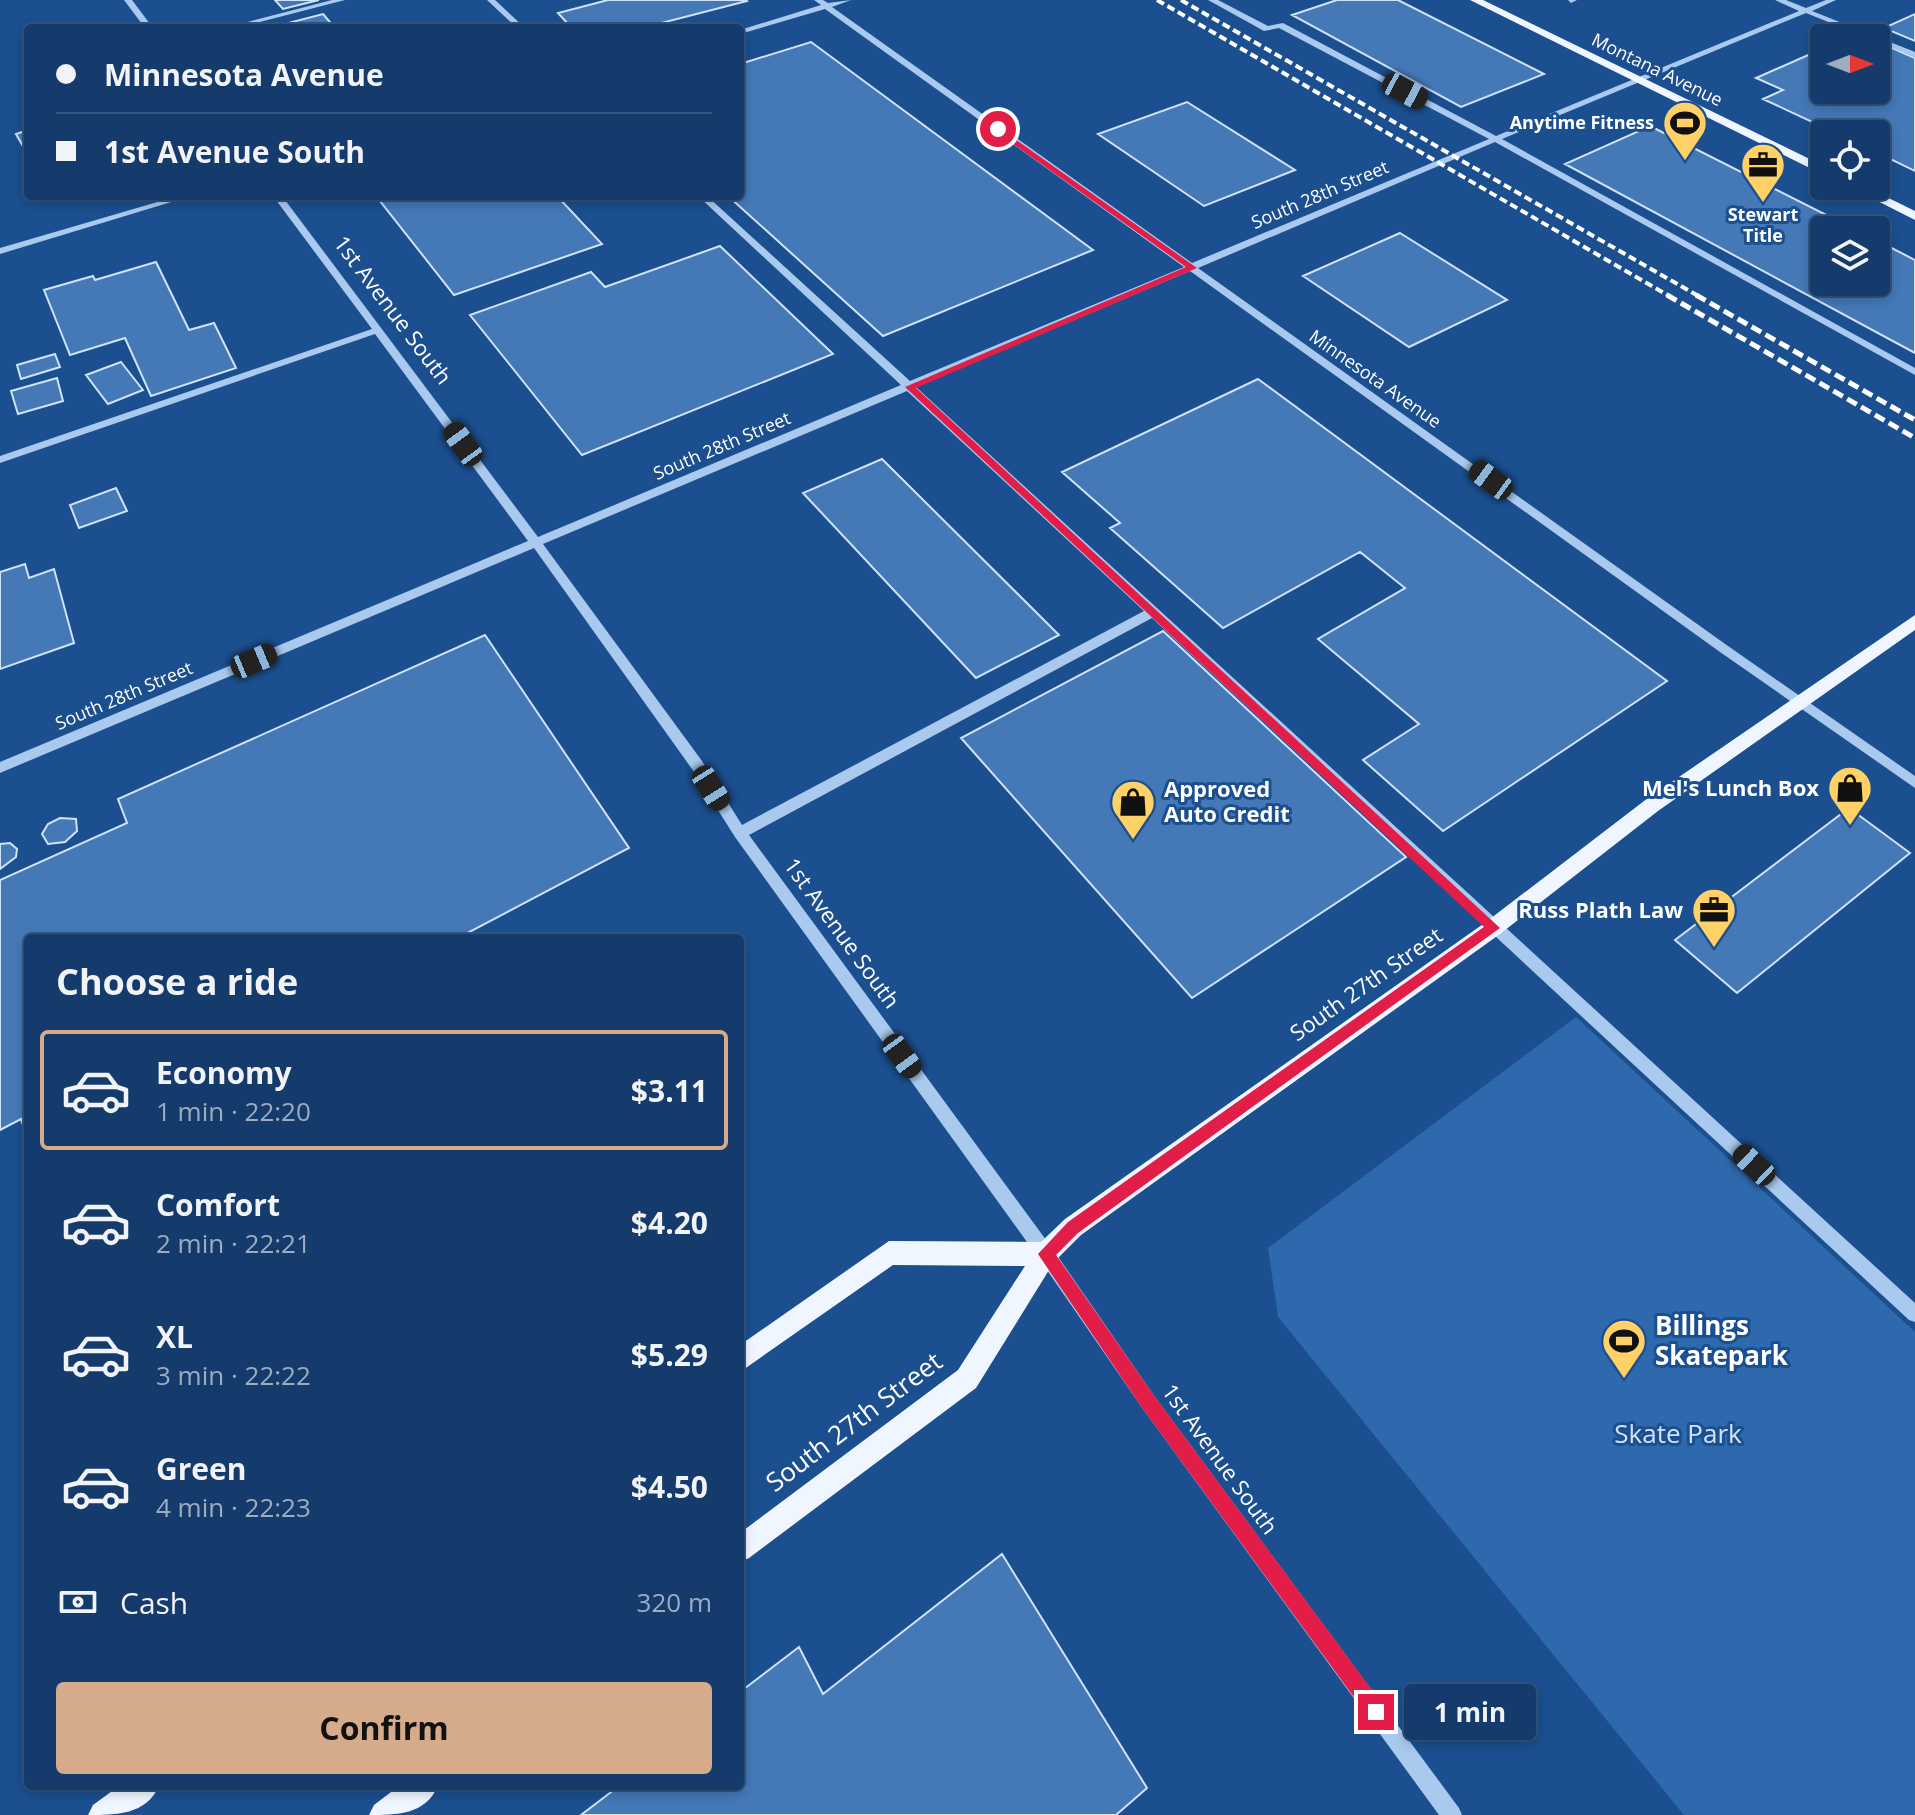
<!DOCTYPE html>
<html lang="en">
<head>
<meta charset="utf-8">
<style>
	:root { --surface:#143b6b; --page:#1d4271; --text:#f1f3f6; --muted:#9dadc1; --line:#33557e; --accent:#d6ab8b }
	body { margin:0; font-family:"Open Sans",sans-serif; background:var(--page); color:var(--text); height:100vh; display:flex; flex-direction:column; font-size:30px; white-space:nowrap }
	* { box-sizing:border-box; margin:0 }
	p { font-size:26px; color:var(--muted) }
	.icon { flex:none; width:44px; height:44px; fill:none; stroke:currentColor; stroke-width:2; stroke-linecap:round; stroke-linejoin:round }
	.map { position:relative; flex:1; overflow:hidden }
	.drawer { position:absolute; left:24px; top:934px; width:720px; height:856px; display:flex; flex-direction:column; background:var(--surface); border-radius:8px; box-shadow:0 4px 12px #0003,0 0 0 2px var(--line) }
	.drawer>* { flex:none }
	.hud { position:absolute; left:24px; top:24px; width:720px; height:176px; border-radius:8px; box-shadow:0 4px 12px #0003,0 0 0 2px var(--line); display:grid; align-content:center; height:176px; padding:0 32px; background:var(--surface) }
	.needle { width:52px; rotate:90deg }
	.tools { position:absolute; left:1810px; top:24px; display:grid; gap:16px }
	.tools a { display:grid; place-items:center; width:80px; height:80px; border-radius:8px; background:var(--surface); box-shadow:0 4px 12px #0003,0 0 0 2px var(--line); font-size:40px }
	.end { position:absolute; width:36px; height:36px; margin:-18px; border:10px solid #e11d48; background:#fff; box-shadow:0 0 0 4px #fff }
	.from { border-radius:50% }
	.bubble { position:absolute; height:56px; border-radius:8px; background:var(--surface); box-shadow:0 4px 12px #0003,0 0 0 2px var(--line); font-size:26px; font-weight:700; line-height:56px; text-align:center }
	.car { position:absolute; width:24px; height:48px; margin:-24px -12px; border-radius:10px; box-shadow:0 0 6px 2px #0007; background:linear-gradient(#222 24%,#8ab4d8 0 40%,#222 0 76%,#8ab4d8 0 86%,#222 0) }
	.hud b { display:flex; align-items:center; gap:28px; height:76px; font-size:30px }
	.hud b+b { border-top:2px solid var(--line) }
	.hud i { width:20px; height:20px; background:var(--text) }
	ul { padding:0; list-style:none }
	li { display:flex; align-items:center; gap:24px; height:120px; margin:0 16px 12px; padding:0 16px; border:4px solid transparent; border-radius:8px }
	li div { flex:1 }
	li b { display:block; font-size:30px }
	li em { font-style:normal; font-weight:700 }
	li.selected { border-color:var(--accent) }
	li>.icon { width:72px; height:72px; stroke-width:1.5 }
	h2 { padding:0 32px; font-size:36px; line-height:96px }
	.pay { display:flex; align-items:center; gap:20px; height:88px; padding:0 32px; font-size:30px }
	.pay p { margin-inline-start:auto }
	.cta { display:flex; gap:16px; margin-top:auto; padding:16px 32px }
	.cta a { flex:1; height:92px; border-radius:8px; background:var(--accent); color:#111; font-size:32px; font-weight:700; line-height:92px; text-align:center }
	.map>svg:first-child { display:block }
	.green { fill:#2e69ad }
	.building { fill:#4478b7; stroke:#cfe3fa; stroke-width:2 }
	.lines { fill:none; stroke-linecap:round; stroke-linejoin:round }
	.minor { fill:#a9c9ee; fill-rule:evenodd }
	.major { fill:#f0f6ff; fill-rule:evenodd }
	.rail-far1 { stroke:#fff; stroke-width:4; stroke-dasharray:8 4; stroke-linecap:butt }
	.rail { stroke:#fff; stroke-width:5; stroke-dasharray:11 5; stroke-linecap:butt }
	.route { fill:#e11d48 }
	.labels { text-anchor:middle; stroke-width:6; stroke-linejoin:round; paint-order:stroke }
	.far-street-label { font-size:18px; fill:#fff; stroke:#1b4f8f }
	.far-poi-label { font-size:18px; font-weight:bold; fill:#fff; stroke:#1b4f8f; text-anchor:end }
	.street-label { font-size:22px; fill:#fff; stroke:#1b4f8f }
	.poi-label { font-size:22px; font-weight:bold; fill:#fff; stroke:#1b4f8f; text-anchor:end }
	.near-poi-label { font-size:26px; font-weight:bold; fill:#fff; stroke:#1b4f8f; text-anchor:start }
	.near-street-label { font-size:26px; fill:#fff; stroke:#1b4f8f }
	.near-park-label { font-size:26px; fill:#cfe3fa; stroke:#1b4f8f }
</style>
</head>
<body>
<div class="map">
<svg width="1915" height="1815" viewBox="0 0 1915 1815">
	<rect width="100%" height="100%" fill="#1b4f8f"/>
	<path class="green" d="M1576,1017L1915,1332V1815H1684L1278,1317L1268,1248Z"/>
	<path class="building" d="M275,0H319L283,9Z
		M608,0H746L747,1L642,28H558L569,25L558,13Z
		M1337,0H1398L1544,74L1461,107L1292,15Z
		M323,14L335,28H269Z
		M1915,14V41L1884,28Z
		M1876,41L1915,58V171L1876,152V134H1838L1763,99L1783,90L1756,78L1824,48V90H1876Z
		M811,42L1093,250L883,336L728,196H740V64Z
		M1187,102L1295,170L1204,206L1098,134Z
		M1650,126L1856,230H1824V282H1876V240L1915,260V353L1565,164Z
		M28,130V155L16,134Z
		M376,196H557L602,244L454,295Z
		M1400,233L1507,300L1409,347L1303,276Z
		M720,246L833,354L582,455L470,315L591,272L605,287Z
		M156,262L189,330L214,323L236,368L151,396L125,338L70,355L44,290L93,276L95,280Z
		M55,354L60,367L21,379L17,365Z
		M121,362L143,390L108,404L86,375Z
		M57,378L63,401L18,414L11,391Z
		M1258,379L1667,681L1443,831L1363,760L1419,724L1318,639L1405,588L1360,552L1223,628L1110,528L1120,523L1062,472Z
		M882,459L1059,635L976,678L803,493Z
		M116,488L127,511L79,528L70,505Z
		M25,564L29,578L54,569L74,643L0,669V572Z
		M1163,631L1406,857L1192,998L961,738Z
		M485,635L629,848L458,938H28V1141L21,1119L0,1130V880L127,823L118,799Z
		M1849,808L1910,853L1737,993L1675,940Z
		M60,818L76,819L77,831L65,842L48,844L42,834L48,824Z
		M10,843L17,849L16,857L0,869V844Z
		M1002,1554L1147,1788L1116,1815H581L619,1786H740V1692L799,1647L823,1694Z"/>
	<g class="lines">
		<path class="minor" d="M124,0H132L153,28H145Z
			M332,0H345L237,28H224Z
			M487,0H495L525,28H517Z
			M814,0H823L828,3L851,0L832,7L1192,263L1489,139L1279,28L1264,31L1208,0H1218L1268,26L1283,23L1496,136L1799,11L1775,0H1786L1806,8L1826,0H1836L1812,11L1915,52V57L1876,41V38H1868L1806,13L1502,139L1915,368V375L1495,142L1198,268L1728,646L1915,776V788L1720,652L1190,271L916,387L1915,1303V1322L1909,1320L1152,618L749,835L1052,1248L1155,1397L1459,1808L1462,1815H1439L1143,1409L1040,1260L735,837L692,769L534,548L0,773V762L528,541L375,334L0,463V456L372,329L273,196H282L538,537L901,385L698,196H707L910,381L1184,267L825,9L740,34V30L821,5ZM907,391L1144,611L742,825L702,761L543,544Z
			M1568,0H1577L1571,3Z
			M178,196H191L0,254V248Z"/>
		<path class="major" d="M1470,0H1483L1824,166V175Z
			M1848,186H1864L1915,211V220Z
			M1915,615V630L1658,811L1500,934L1081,1235L1054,1262L976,1388L749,1558L740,1562V1533L958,1370L1025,1266L893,1265L740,1372V1345L889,1241L1041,1242L1065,1219L1486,922L1644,801Z
			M119,1786H159C146,1815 116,1815 88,1815L93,1805Z
			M399,1786H438C425,1815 397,1815 369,1815L374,1805Z"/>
		<path class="rail-far1" d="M1157,0L1671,297
			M1181,0L1700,297"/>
		<path class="rail" d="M1667,295L1915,438
			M1696,295L1915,420"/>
	</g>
	<path class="route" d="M998,127L1197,268L916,388L1500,928L1078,1233L1056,1255L1155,1397L1383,1705L1386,1712L1383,1719L1376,1721L1370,1719L1143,1409L1038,1254L1068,1222L1484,927L905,387L1186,267L995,131Z"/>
	<defs>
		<g id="stadium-pin" transform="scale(2.3)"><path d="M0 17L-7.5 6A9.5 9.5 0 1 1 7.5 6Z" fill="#ffd166" stroke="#1b4f8f"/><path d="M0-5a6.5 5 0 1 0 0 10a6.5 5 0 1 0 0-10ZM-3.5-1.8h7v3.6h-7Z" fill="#111"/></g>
		<g id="office-pin" transform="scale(2.3)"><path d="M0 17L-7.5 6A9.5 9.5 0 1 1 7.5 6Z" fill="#ffd166" stroke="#1b4f8f"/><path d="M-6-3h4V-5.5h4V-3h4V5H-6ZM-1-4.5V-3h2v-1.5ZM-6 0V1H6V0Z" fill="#111"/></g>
		<g id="shop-pin" transform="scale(2.3)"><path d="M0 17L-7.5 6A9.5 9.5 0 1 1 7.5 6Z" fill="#ffd166" stroke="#1b4f8f"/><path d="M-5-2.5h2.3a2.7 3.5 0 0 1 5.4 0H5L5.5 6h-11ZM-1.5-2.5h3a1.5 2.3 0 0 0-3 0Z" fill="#111"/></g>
	</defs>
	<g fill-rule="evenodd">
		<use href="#stadium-pin" x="1685" y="123"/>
		<use href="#office-pin" x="1763" y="165"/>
		<use href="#shop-pin" x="1850" y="788"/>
		<use href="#shop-pin" x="1133" y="802"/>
		<use href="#office-pin" x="1714" y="910"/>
		<use href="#stadium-pin" x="1624" y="1341"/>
	</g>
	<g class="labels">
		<g class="far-street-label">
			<text transform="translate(1657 70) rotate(26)" y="6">Montana Avenue</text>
			<text transform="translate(1320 195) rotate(-23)" y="6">South 28th Street</text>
			<text transform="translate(1375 379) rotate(35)" y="6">Minnesota Avenue</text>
			<text transform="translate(722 446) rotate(-23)" y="6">South 28th Street</text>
			<text transform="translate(124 696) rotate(-23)" y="6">South 28th Street</text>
		</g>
		<g class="far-poi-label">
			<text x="1654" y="129">Anytime Fitness</text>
			<text x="1763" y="221" text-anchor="middle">Stewart<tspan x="1763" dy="21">Title</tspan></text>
		</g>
		<g class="street-label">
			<text transform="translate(393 310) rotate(53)" y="8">1st Avenue South</text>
			<text transform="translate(842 933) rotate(54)" y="8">1st Avenue South</text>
			<text transform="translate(1366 984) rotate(-35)" y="8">South 27th Street</text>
			<text transform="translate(1220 1459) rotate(54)" y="8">1st Avenue South</text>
		</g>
		<g class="poi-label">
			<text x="1819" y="796">Mel's Lunch Box</text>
			<text x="1164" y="797" text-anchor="start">Approved<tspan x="1164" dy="25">Auto Credit</tspan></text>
			<text x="1683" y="918">Russ Plath Law</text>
		</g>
		<g class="near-poi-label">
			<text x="1655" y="1335">Billings<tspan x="1655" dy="30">Skatepark</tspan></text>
		</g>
		<g class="near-street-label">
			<text transform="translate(854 1422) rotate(-37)" y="9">South 27th Street</text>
		</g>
		<g class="near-park-label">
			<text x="1678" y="1443">Skate Park</text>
		</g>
	</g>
</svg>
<div class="tools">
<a><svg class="needle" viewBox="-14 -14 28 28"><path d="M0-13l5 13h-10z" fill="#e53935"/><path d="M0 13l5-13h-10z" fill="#9dadc1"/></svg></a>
<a><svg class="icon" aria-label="locate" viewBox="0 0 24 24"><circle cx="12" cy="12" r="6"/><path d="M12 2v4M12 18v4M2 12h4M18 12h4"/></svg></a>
<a><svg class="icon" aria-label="layers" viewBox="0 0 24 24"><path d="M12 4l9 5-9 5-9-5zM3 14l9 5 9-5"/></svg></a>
</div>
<i class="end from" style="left:998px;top:129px"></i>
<i class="end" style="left:1376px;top:1712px"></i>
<div class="bubble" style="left:1404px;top:1684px;width:132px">1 min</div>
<i class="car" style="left:1405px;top:91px;rotate:118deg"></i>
<i class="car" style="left:463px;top:444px;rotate:324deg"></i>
<i class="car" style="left:1491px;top:480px;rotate:306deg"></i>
<i class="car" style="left:254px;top:661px;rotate:67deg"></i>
<i class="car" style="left:711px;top:788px;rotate:148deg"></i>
<i class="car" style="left:902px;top:1056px;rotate:144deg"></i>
<i class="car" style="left:1754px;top:1165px;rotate:313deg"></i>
<div class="hud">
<b><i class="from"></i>Minnesota Avenue</b>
<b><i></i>1st Avenue South</b>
</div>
<section class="drawer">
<h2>Choose a ride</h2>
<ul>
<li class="selected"><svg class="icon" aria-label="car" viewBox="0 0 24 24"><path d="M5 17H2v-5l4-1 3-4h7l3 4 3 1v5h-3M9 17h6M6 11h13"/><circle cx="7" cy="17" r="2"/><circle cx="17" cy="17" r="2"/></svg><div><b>Economy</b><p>1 min · 22:20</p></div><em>$3.11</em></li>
<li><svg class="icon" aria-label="car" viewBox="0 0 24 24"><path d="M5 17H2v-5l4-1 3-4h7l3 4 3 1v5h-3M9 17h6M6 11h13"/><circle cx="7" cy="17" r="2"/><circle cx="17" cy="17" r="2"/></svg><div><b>Comfort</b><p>2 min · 22:21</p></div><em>$4.20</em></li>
<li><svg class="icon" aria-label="car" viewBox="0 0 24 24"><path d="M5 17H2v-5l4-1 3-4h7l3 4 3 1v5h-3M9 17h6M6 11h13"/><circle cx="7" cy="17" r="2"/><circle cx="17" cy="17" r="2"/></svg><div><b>XL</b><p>3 min · 22:22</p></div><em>$5.29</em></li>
<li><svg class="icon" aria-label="car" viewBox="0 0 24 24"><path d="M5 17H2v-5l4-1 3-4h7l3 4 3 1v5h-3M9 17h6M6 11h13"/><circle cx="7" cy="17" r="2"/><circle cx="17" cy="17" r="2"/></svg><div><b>Green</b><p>4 min · 22:23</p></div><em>$4.50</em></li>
</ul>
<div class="pay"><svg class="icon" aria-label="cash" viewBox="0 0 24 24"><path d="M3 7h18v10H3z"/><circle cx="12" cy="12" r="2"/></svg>Cash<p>320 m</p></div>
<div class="cta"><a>Confirm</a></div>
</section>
</div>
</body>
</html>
